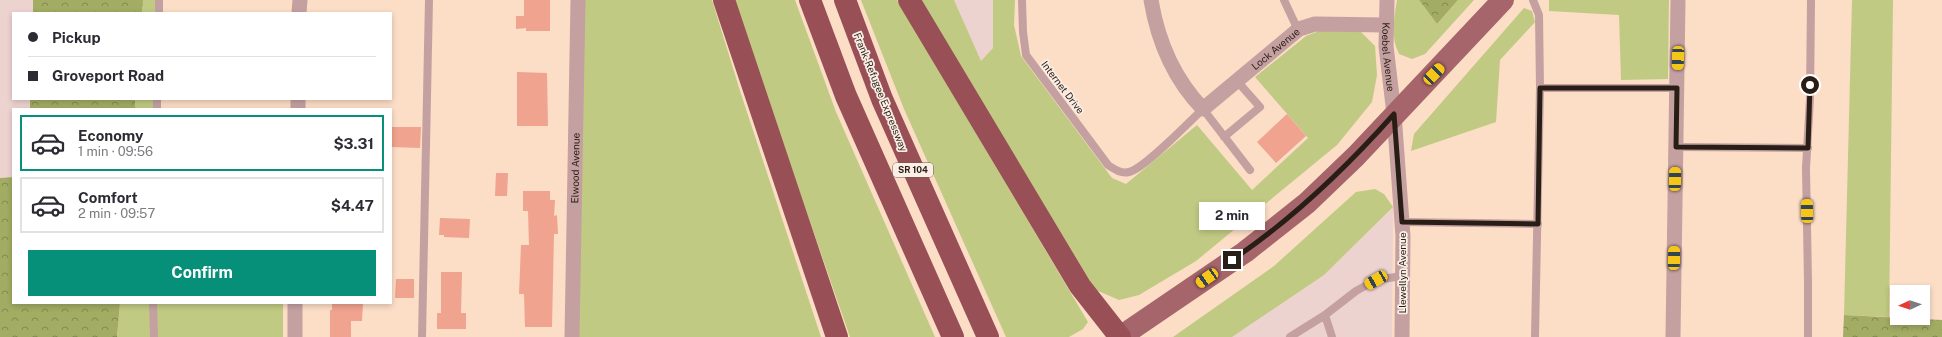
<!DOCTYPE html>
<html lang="en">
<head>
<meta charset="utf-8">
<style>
	:root { --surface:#fff; --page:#f2f2f3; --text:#2b2b33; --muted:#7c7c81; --line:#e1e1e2; --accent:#079079 }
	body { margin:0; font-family:"Public Sans",sans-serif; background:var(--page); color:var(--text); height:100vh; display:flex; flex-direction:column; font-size:15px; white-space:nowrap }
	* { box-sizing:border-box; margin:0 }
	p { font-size:13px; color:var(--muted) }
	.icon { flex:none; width:22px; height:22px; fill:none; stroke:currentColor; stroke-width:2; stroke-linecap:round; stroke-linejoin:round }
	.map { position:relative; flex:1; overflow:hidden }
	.side { position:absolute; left:12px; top:108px; width:380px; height:196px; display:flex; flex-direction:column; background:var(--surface); border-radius:0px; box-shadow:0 2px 6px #0003 }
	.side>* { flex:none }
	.banner { position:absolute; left:12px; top:12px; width:380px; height:88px; border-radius:0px; box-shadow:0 2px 6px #0003; display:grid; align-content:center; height:88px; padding:0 16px; background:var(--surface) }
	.needle { width:26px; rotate:267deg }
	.fabs { position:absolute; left:1890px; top:285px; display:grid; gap:8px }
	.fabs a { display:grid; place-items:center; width:40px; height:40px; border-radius:0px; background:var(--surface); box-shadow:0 2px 6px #0003; font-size:20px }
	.end { position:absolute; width:18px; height:18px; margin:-9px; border:5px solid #291e16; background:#fff; box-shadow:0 0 0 2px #fff }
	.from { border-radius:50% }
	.bubble { position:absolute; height:28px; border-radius:0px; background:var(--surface); box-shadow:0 2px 6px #0003; font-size:13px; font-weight:700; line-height:28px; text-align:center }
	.car { position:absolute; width:12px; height:24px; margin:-12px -6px; border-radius:5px; box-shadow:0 0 3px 1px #0007; background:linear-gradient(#f5c518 24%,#345 0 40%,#f5c518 0 76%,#345 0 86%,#f5c518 0) }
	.banner b { display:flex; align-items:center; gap:14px; height:38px; font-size:15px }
	.banner b+b { border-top:1px solid var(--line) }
	.banner i { width:10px; height:10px; background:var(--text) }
	ul { padding:7px 0 0; list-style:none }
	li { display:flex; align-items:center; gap:12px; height:56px; margin:0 8px 6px; padding:0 8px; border:2px solid var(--line); border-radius:0px }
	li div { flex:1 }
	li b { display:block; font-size:15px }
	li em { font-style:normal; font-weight:700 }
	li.on { border-color:var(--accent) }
	li>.icon { width:36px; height:36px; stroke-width:1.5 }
	.primary-button { display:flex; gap:8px; margin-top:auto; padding:8px 16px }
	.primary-button a { flex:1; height:46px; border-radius:0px; background:var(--accent); color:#fff; font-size:16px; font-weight:700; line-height:46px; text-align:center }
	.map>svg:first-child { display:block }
	.industrial { fill:#edd3cf }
	.green { fill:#c0ca83 }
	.forest { fill:url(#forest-crowns) }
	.building { fill:#f0a38e }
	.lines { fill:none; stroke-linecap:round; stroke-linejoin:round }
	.lane { stroke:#c4a0a1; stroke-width:8 }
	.street { stroke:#c4a0a1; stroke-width:15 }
	.primary { stroke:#a5656a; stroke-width:22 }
	.highway { stroke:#984f56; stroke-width:22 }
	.route { stroke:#291e16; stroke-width:5 }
	.labels { text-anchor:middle; stroke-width:3.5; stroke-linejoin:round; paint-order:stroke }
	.shield { fill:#fbefe5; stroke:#685d54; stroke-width:1 }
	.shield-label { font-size:9px; font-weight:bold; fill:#291e16 }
	.street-label { font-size:10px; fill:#291e16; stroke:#fbefe5 }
</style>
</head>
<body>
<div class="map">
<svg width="1942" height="337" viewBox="0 0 1942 337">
	<defs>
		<pattern id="forest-crowns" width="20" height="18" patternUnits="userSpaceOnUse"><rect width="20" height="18" fill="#a2ac63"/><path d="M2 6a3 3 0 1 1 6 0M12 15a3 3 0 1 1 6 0" fill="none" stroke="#848b51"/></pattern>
	</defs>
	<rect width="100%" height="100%" fill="#fcddc6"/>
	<path class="industrial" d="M0,0H33V13H13V99H30V109H13V177L0,178Z
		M954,0H993V48L981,62Z
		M1393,207L1392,337H1232L1324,275Z"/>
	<path class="green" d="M143,0H156V13H142Z
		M583,0H712L741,94L821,337H578Z
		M733,0H795L836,112L935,337H850Z
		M861,0H897L1088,322L1083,329L1069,337H1006L904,109Z
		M918,0H954L981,61L993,48V0H1015L1014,25L1021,56L1112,178L1126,184L1197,125L1252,190L1308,138L1255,77L1306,36L1322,30L1360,31L1375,46L1377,75L1372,102L1337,145L1196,261L1139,295L1119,300L1089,287Z
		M1397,0H1419L1437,24L1458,0H1474L1425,54L1412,59L1399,54C1390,36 1394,19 1397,0Z
		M1549,0H1669L1668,79L1621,80L1619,15L1549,11Z
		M1852,0H1893L1889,317L1844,315Z
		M1524,8L1532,11L1535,22L1500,60L1496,122L1411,151L1414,134Z
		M135,99H157V109H135Z
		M1375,189L1384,194L1393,207L1324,275L1232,337H1173L1274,266L1356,192Z
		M120,303H283V337H117Z"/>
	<path class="forest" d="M33,0H143L142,13H33Z
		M1419,0H1458L1437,24Z
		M30,99H135V109H30Z
		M13,177V303H120L117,337H0V178Z
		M1844,315L1942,320V337H1843Z"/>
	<path class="building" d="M524,0H550V31H526V28L516,29V16H524Z
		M517,72L547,73L548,126H517Z
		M1287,114L1306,136L1276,163L1257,142Z
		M391,127H421L420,148L391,147Z
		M496,173H508L507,196H495Z
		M523,191H550V200H555L554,216L557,215L558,234H554L552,327H525L524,294H519L521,245H529L528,211H523Z
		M440,218L470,219L469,238L444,237V235H439Z
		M441,272H462L461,313H466V329H437V313H441Z
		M396,279H414V298H395Z
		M332,303H363L362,321H351V337H330V310H332Z"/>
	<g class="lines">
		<path class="lane" d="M1022,0L1023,32L1026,55L1108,165C1114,169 1121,174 1129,172C1144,169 1189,122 1203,109L1250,170
			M1284,0L1298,30
			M1533,0L1539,15L1540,88L1535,337
			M159,13V0
			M1540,88H1677
			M157,109V99
			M1224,137L1260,107L1237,81
			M1676,147L1808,148
			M1402,222L1538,224
			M153,303L154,337
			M1325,315L1332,337
			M422,337L429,0
			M1290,337L1325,315L1356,291L1376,280L1402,276
			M1808,337V282L1806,168L1810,99L1811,0"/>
		<g class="street">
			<path id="s1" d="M1151,0C1158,42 1173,78 1203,109L1299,29L1315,24L1386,25"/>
			<path id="s2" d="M1387,0L1386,46L1394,114L1403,236L1402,337"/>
			<path d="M299,13L300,0"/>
			<path d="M298,109V99"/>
			<path d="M295,337V303"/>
			<path id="s3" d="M572,337L578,0"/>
			<path d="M1673,337L1678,0"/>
		</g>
		<path class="primary" d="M1120,337L1245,252L1307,203L1356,156L1503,0"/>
		<path class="highway" d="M724,0L837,337
			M810,0L846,96L953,337
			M845,0L882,99L988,337
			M909,0L1080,286L1120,337"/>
	</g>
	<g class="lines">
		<path class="route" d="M1232,260C1293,219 1345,169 1394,114L1402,222L1538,224L1540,88H1677L1676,147L1808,148L1810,85"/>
	</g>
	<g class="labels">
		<rect class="shield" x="893" y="163" width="40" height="14" rx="3"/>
		<g class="shield-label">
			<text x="913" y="173">SR 104</text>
		</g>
		<g class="street-label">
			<text dy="4" stroke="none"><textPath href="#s1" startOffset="217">Lock Avenue</textPath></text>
			<text dy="4" stroke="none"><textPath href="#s2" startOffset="57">Koebel Avenue</textPath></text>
			<text transform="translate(1063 87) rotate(53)" y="4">Internet Drive</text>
			<text transform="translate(881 92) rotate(68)" y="4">Frank-Refugee Expressway</text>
			<text dy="4" stroke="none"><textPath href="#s3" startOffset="169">Elwood Avenue</textPath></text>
			<text transform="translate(1402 273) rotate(-90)" y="4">Llewellyn Avenue</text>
		</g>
	</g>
</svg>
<div class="fabs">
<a><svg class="needle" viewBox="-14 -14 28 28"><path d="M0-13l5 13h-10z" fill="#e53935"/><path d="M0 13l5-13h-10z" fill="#7c7c81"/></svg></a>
</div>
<i class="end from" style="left:1810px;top:85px"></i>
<i class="end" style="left:1232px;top:260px"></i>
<div class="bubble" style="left:1199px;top:202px;width:66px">2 min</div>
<i class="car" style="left:1678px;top:58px;rotate:182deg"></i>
<i class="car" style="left:1434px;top:74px;rotate:44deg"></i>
<i class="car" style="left:1675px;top:179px;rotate:1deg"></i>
<i class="car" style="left:1807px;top:211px;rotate:359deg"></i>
<i class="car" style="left:1674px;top:258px;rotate:1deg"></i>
<i class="car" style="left:1207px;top:278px;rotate:236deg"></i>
<i class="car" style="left:1376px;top:280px;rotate:240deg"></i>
<div class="banner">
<b><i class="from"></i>Pickup</b>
<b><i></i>Groveport Road</b>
</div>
<section class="side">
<ul>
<li class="on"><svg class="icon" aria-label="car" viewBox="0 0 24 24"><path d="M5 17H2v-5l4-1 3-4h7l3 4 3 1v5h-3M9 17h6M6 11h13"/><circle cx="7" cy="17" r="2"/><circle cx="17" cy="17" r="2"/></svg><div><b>Economy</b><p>1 min · 09:56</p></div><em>$3.31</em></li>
<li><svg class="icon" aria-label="car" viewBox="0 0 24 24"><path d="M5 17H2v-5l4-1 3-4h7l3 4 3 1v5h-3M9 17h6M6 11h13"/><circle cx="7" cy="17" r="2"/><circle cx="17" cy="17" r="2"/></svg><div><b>Comfort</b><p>2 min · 09:57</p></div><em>$4.47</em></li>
</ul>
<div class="primary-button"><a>Confirm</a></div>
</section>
</div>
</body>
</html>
